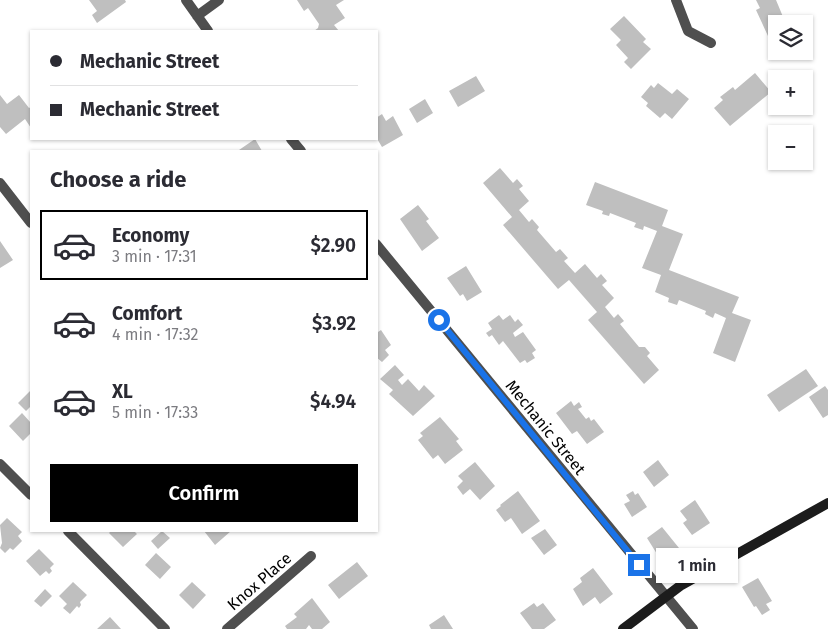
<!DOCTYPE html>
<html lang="en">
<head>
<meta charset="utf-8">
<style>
	:root { --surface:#fff; --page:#f2f2f3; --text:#2b2b33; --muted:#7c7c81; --line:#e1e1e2; --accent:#000 }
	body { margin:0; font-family:"Fira Sans",sans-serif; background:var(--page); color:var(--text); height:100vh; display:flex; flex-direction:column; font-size:19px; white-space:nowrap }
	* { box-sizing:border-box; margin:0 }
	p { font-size:16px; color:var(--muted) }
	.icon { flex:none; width:28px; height:28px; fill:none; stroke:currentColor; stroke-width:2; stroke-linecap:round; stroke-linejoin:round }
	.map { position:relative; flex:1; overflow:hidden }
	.sheet { position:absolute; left:30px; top:150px; width:348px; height:382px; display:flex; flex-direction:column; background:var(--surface); border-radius:0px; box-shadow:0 1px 4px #0004 }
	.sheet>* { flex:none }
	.guide { position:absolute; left:30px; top:30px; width:348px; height:110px; border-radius:0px; box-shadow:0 1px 4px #0004; display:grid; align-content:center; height:110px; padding:0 20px; background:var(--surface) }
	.tools { position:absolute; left:768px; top:15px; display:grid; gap:10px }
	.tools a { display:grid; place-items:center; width:45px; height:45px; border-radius:0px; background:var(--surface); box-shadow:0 1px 4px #0004; font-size:25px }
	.end { position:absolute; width:22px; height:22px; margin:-11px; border:6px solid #1a73e8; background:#fff; box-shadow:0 0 0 2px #fff }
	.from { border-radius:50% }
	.bubble { position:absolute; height:35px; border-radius:0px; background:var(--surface); box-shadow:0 1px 4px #0004; font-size:16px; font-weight:600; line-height:35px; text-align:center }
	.guide b { display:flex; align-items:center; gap:18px; height:48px; font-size:19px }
	.guide b+b { border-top:1px solid var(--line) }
	.guide i { width:12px; height:12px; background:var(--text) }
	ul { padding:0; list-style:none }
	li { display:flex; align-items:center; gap:15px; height:70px; margin:0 10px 8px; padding:0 10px; border:2px solid transparent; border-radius:0px }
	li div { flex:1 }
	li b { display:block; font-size:19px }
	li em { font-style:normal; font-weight:600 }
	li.on { border-color:var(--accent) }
	li>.icon { width:45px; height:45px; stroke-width:1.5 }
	h2 { padding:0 20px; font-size:22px; line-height:60px }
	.cta { display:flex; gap:10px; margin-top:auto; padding:10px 20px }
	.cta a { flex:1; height:58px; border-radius:0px; background:var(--accent); color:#fff; font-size:20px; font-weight:600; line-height:58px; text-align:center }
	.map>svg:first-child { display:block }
	.building { fill:#bfbfbf }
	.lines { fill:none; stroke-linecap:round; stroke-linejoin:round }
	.street { stroke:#4f4f4f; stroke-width:10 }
	.secondary { stroke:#1c1c1c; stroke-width:10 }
	.route { stroke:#1a73e8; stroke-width:6 }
	.labels { text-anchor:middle; stroke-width:4; stroke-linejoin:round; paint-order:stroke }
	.street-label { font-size:16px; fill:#000; stroke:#fff }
</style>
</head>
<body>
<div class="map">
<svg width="828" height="629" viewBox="0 0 828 629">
	<rect width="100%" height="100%" fill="#fff"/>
	<path class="building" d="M89,0H125L126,2L97,23L92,15L97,11Z
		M297,0H344L336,5L345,18L334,25L339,31H314L318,28L319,24L308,8L304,11Z
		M756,0H776L786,24H776V32L768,36L756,10L760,8Z
		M624,16L646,39L643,42L651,49L631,69L624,62L628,58L616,45L621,40L610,29Z
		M755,73L771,92L730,126L714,108L723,100L720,97L733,87L735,90Z
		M476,76L485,91L458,107L449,91Z
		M658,83L672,94L677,89L689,99L672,119L665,113L660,118L646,106L648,103L641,97L651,85L654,88Z
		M0,95L7,104L19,95L29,108L31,107V128L25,119L6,134L0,127Z
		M425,99L433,113L417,123L409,109Z
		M382,114L386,121L393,116L403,135L382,147L376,137V118Z
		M255,139L262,151H239V150Z
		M500,168L513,183L517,179L523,186L519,189L529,201L519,210L529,222L532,219L539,227L537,230L556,252L560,249L568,258L564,261L575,273L585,264L597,278L601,274L607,281L602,285L614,298L605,307L614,318L618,314L624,321L620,324L639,347H645L650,353L647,356L659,370L644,384L588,320L597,312L569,280L558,289L503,225L512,217L483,183Z
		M595,182L668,210L662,226L683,234L669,270L739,297L732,313L751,320L735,362L713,353L726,318L715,313L713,318L705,314L706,311L679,300L677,305L668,302L669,298L655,292L661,275L642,268L657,231L644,226L643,230L634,227L636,223L610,213L609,216L602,214L603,211L586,205Z
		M418,205L429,219L426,221L439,238L422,251L400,219Z
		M0,241L13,260L0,268Z
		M466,266L482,292L467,301L463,294L460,296L447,278Z
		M499,315L503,320L510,315L515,322L518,319L523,325L513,333L515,337L523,332L536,350L532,353L535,358L527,363L525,360L520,363L503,341L499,345L492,335L489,337L486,333L492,329L488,323Z
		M376,329L378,332L381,330L391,345L385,350L389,355L382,362L376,357Z
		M395,365L404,375L398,380L402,385L408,379L419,391L424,385L435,396L413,416L389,394L393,390L380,379Z
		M806,369L818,386L779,412L767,395Z
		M825,386L828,390V415L823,418L809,397Z
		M31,390V406L26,411L18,403Z
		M571,401L574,406L579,402L582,407L578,409L586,419L589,417L591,421L594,419L604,432L587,444L577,431L572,434L556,413Z
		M22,413L31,423V433L23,441L9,426Z
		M440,417L459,439L456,441L463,450L445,464L438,455L433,459L418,440L423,436L420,433Z
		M658,460L669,475L654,487L643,472Z
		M475,462L495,486L480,500L470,489L463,495L457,487L463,481L458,476Z
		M518,491L540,521L522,534L511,518L505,522L496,510L501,506L500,505Z
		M633,491L635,495L638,493L647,507L632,517L624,504L630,501L626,495Z
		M695,500L710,523L692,535L683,523L687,520L680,511Z
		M7,518L22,532L18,536L22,541L13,550L10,548L5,553L0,548L2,543L0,525Z
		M662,527L679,548L674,552L676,555L666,562L659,552L657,554L647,538Z
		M545,529L557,545L544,555L531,538Z
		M111,531H134L137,534L123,547L109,533Z
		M162,531L170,538L158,549L151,541Z
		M204,531H231L215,545Z
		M39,549L54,564L50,568L52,571L49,574L46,571L40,576L26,561Z
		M156,553L171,567L160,579L145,565Z
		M357,562L368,576L339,599L328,585Z
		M593,568L613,594L600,604L595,597L583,606L573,589L582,582L580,578Z
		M758,578L772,601L766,604L770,610L762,615L756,606L754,607L742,587Z
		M73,582L87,595L80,602L81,605L79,608L77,606L70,614L63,608L67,604L59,596Z
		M192,582L206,595L193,609L179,595Z
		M45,589L52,596L41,607L34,601Z
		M312,598L330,622L322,629H312L309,625L306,629H287L285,626L297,617L294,614Z
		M534,603L537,607L543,603L556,620L544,629H532L520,613Z
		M444,615L453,629H431L429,625Z
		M110,617L121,629H97Z"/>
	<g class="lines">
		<path class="street" d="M186,0L208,31
			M676,0L688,31L711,43
			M197,16L219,0
			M291,139L301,151
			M0,183L31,223
			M376,244L693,629
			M0,464L31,495
			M68,531L165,629
			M227,629L311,556"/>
		<path class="secondary" d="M623,629L680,586L828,503"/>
	</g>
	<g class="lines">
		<path class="route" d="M439,320L639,565"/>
	</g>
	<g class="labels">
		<g class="street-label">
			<text transform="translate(546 427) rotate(51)" y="6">Mechanic Street</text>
			<text transform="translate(259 581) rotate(-41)" y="6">Knox Place</text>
		</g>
	</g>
</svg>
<div class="tools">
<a><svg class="icon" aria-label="layers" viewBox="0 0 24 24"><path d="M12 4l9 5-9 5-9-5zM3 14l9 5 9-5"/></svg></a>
<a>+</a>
<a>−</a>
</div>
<i class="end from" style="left:439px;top:320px"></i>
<i class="end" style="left:639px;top:565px"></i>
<div class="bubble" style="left:656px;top:548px;width:82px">1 min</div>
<div class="guide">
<b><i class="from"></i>Mechanic Street</b>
<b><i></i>Mechanic Street</b>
</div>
<section class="sheet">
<h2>Choose a ride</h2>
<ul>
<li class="on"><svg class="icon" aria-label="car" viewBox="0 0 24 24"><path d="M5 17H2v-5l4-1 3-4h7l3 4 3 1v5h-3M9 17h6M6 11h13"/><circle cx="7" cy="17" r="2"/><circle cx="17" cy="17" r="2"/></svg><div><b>Economy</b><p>3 min · 17:31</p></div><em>$2.90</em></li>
<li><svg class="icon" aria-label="car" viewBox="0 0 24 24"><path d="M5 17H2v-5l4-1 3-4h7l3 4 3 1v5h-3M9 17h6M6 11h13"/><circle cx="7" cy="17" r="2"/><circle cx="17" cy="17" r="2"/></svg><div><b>Comfort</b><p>4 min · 17:32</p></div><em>$3.92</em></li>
<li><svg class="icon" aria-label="car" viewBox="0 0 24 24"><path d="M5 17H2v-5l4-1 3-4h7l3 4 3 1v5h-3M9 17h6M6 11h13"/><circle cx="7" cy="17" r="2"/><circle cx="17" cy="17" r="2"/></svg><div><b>XL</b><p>5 min · 17:33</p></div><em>$4.94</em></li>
</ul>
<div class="cta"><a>Confirm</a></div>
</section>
</div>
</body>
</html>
